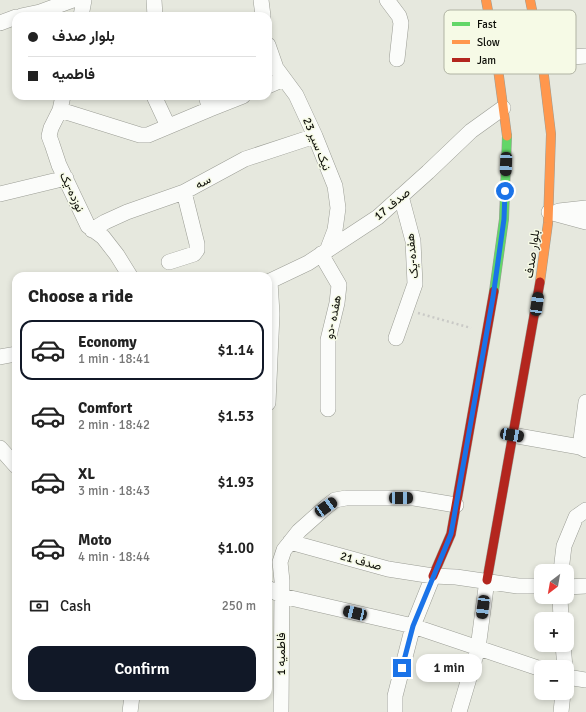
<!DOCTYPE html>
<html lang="en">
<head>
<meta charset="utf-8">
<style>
	:root { --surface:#fff; --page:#f2f2f2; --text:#222; --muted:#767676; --line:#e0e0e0; --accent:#111827 }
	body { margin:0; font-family:Signika,Vazirmatn,sans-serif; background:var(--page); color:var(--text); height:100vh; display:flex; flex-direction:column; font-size:15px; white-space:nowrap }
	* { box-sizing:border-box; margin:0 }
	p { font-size:13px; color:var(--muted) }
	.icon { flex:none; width:22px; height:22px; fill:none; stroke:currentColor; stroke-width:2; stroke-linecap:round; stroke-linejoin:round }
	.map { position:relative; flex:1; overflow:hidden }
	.details { position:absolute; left:12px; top:272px; width:260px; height:428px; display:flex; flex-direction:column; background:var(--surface); border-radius:12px; box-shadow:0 2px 6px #0003 }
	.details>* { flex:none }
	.hud { position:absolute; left:12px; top:12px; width:260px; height:88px; border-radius:12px; box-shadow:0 2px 6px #0003; display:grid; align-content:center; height:88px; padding:0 16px; background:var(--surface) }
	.needle { width:26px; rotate:211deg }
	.fabs { position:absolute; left:534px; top:564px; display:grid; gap:8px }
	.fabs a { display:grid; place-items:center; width:40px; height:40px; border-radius:8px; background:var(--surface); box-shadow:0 2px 6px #0003; font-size:20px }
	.end { position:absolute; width:18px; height:18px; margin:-9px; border:5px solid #1a73e8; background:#fff; box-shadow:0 0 0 2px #fff }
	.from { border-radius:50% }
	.bubble { position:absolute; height:28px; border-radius:12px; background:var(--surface); box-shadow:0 2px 6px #0003; font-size:13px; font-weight:600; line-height:28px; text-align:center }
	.car { position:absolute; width:12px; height:24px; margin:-12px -6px; border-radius:5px; box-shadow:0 0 3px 1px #0007; background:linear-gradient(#222 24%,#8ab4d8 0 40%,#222 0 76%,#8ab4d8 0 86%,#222 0) }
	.hud b { display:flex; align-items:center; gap:14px; height:38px; font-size:15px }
	.hud b+b { border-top:1px solid var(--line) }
	.hud i { width:10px; height:10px; background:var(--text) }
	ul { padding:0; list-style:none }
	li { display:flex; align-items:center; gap:12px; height:60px; margin:0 8px 6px; padding:0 8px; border:2px solid transparent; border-radius:12px }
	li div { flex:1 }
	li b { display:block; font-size:15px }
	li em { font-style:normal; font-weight:600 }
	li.active { border-color:var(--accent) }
	li>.icon { width:36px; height:36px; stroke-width:1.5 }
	h2 { padding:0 16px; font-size:18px; line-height:48px }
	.pay { display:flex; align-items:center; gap:10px; height:44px; padding:0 16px; font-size:15px }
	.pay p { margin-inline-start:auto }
	.primary-button { display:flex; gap:8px; margin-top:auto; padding:8px 16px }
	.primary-button a { flex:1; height:46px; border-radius:12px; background:var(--accent); color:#fff; font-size:16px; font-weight:600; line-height:46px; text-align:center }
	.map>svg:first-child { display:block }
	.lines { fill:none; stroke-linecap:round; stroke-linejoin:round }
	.street-casing { stroke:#9b9d95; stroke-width:16 }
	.fast-casing { stroke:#9b9d95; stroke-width:10 }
	.slow-casing { stroke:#9b9d95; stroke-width:10 }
	.jam-casing { stroke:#9b9d95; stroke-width:10 }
	.path { stroke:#c9c9c6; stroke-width:2.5; stroke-dasharray:2 3; stroke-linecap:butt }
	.street { stroke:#fbfcfa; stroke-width:15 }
	.fast { stroke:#63d668; stroke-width:9 }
	.slow { stroke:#ff974d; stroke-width:9 }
	.jam { stroke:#b3261e; stroke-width:9 }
	.route { stroke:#1a73e8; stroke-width:5 }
	.labels { text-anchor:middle; stroke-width:3; stroke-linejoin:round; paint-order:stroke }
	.street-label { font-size:12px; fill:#0d0e08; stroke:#f6fae6 }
	.key { fill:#f6fae6; stroke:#b0b3a3; stroke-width:1 }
	.key-label { font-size:11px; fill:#0d0e08 }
</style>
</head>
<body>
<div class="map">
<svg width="586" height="712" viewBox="0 0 586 712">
	<rect width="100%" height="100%" fill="#e6e8de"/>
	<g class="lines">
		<g class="street-casing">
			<path id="street" d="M154,0L155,16
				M261,0L263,16
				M387,0L399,16L401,23L397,59
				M21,16L40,12L73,0
				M81,16L84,0
				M0,23L16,17
				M268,45L276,68L296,95L315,136L335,186L338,208L335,230L327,251
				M542,59L586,56
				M268,86L284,79
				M63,96L60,110L51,128L49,136L52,144L59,165L88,226L103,237L117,255L130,276
				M154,96L168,126
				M206,96L210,109L243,96
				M60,110L140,135H148L210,109
				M0,194L66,178
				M559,211L586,208
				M549,212L586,222
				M92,230L105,222L127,212L184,192L245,159L315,136
				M321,254L339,285L337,303L328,340V409
				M169,262L194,254L197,250V244L184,192
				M268,282L308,263L378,217L428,172L471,131L503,108
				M396,338L415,284L413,241L401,196
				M0,357L16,354
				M268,403L272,314L270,281
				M512,435L580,447L586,450
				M580,447L586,402
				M0,448L16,466
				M290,542L388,569L433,576L456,577L518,586H541
				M561,571L564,546L576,517L586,510
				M567,587L586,586
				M268,588L282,596L413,626L541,669
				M560,597L561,619
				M563,645L565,667
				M567,677L586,680
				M130,712L132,696
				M281,712L282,581L280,562L284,550L299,531L326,507L335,500L346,498H414L456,505
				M395,712V696L413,626L433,576
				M459,712L478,648L487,580
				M561,712L563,693"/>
		</g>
		<g class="fast-casing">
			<path id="fast" d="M494,291L504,219L507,136"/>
		</g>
		<g class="slow-casing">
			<path id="slow" d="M486,0L496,54L507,136
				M530,0L542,59L551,134L548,223L540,282"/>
		</g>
		<g class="jam-casing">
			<path id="jam" d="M433,576L451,534L494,291
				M487,580L540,282"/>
		</g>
		<path class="path" d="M418,313L471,328"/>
		<use href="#street" class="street"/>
		<use href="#fast" class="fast"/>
		<use href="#slow" class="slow"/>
		<use href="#jam" class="jam"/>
	</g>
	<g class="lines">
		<path class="route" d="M402,668L413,626L451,534L493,297L504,219L505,191"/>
	</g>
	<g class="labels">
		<g class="street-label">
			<text transform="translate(317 144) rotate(68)" y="4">نیک سیر 23</text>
			<text transform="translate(203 182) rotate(-29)" y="4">سه</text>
			<text transform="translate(72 192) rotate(65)" y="4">نوزده-یک</text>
			<text transform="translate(392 204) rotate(-40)" y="4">صدف 17</text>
			<text transform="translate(532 254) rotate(-82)" y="4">بلوار صدف</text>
			<text transform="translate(412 256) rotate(-96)" y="4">هفده-یک</text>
			<text transform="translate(333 317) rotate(-79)" y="4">هفده -دو</text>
			<text transform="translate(361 561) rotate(15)" y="4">صدف 21</text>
			<text transform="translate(281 654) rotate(-90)" y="4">فاطمیه 1</text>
		</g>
	</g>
	<rect x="444" y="10" width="132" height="64" rx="6" class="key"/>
	<rect x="452" y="22" width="18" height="4" fill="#63d668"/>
	<rect x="452" y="40" width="18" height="4" fill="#ff974d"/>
	<rect x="452" y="58" width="18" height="4" fill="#b3261e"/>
	<g class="key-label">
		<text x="477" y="28">Fast</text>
		<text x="477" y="46">Slow</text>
		<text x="477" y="64">Jam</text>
	</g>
</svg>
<div class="fabs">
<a><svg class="needle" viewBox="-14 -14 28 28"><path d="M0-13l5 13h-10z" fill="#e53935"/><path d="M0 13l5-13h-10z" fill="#767676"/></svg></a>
<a>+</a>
<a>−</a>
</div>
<i class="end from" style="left:505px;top:191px"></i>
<i class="end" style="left:402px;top:668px"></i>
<div class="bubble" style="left:416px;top:654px;width:66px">1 min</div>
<i class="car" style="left:506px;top:164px;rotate:182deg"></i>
<i class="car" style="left:537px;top:304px;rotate:8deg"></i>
<i class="car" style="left:512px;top:435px;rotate:100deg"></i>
<i class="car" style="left:401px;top:498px;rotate:90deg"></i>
<i class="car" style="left:326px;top:507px;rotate:55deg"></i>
<i class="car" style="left:483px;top:607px;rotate:187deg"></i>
<i class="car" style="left:355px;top:613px;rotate:283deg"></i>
<div class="hud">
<b><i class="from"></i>بلوار صدف</b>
<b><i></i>فاطمیه</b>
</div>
<section class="details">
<h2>Choose a ride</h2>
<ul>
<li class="active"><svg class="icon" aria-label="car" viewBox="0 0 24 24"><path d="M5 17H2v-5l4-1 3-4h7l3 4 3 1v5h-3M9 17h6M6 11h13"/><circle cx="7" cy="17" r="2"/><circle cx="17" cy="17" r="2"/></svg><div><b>Economy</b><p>1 min · 18:41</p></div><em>$1.14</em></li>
<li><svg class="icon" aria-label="car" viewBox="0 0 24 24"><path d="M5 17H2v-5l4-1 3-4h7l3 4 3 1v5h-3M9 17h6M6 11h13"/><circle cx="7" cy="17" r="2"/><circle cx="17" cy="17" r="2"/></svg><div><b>Comfort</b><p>2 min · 18:42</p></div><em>$1.53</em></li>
<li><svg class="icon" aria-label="car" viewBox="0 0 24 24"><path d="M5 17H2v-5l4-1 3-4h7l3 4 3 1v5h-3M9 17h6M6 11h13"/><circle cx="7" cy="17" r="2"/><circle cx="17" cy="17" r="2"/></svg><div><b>XL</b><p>3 min · 18:43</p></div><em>$1.93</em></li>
<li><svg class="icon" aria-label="car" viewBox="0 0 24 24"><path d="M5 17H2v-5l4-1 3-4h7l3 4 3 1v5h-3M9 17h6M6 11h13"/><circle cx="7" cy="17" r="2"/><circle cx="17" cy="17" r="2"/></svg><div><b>Moto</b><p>4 min · 18:44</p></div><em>$1.00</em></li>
</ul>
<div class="pay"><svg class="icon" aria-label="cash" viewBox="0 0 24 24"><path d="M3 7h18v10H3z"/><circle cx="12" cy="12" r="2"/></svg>Cash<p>250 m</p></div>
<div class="primary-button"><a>Confirm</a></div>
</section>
</div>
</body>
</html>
